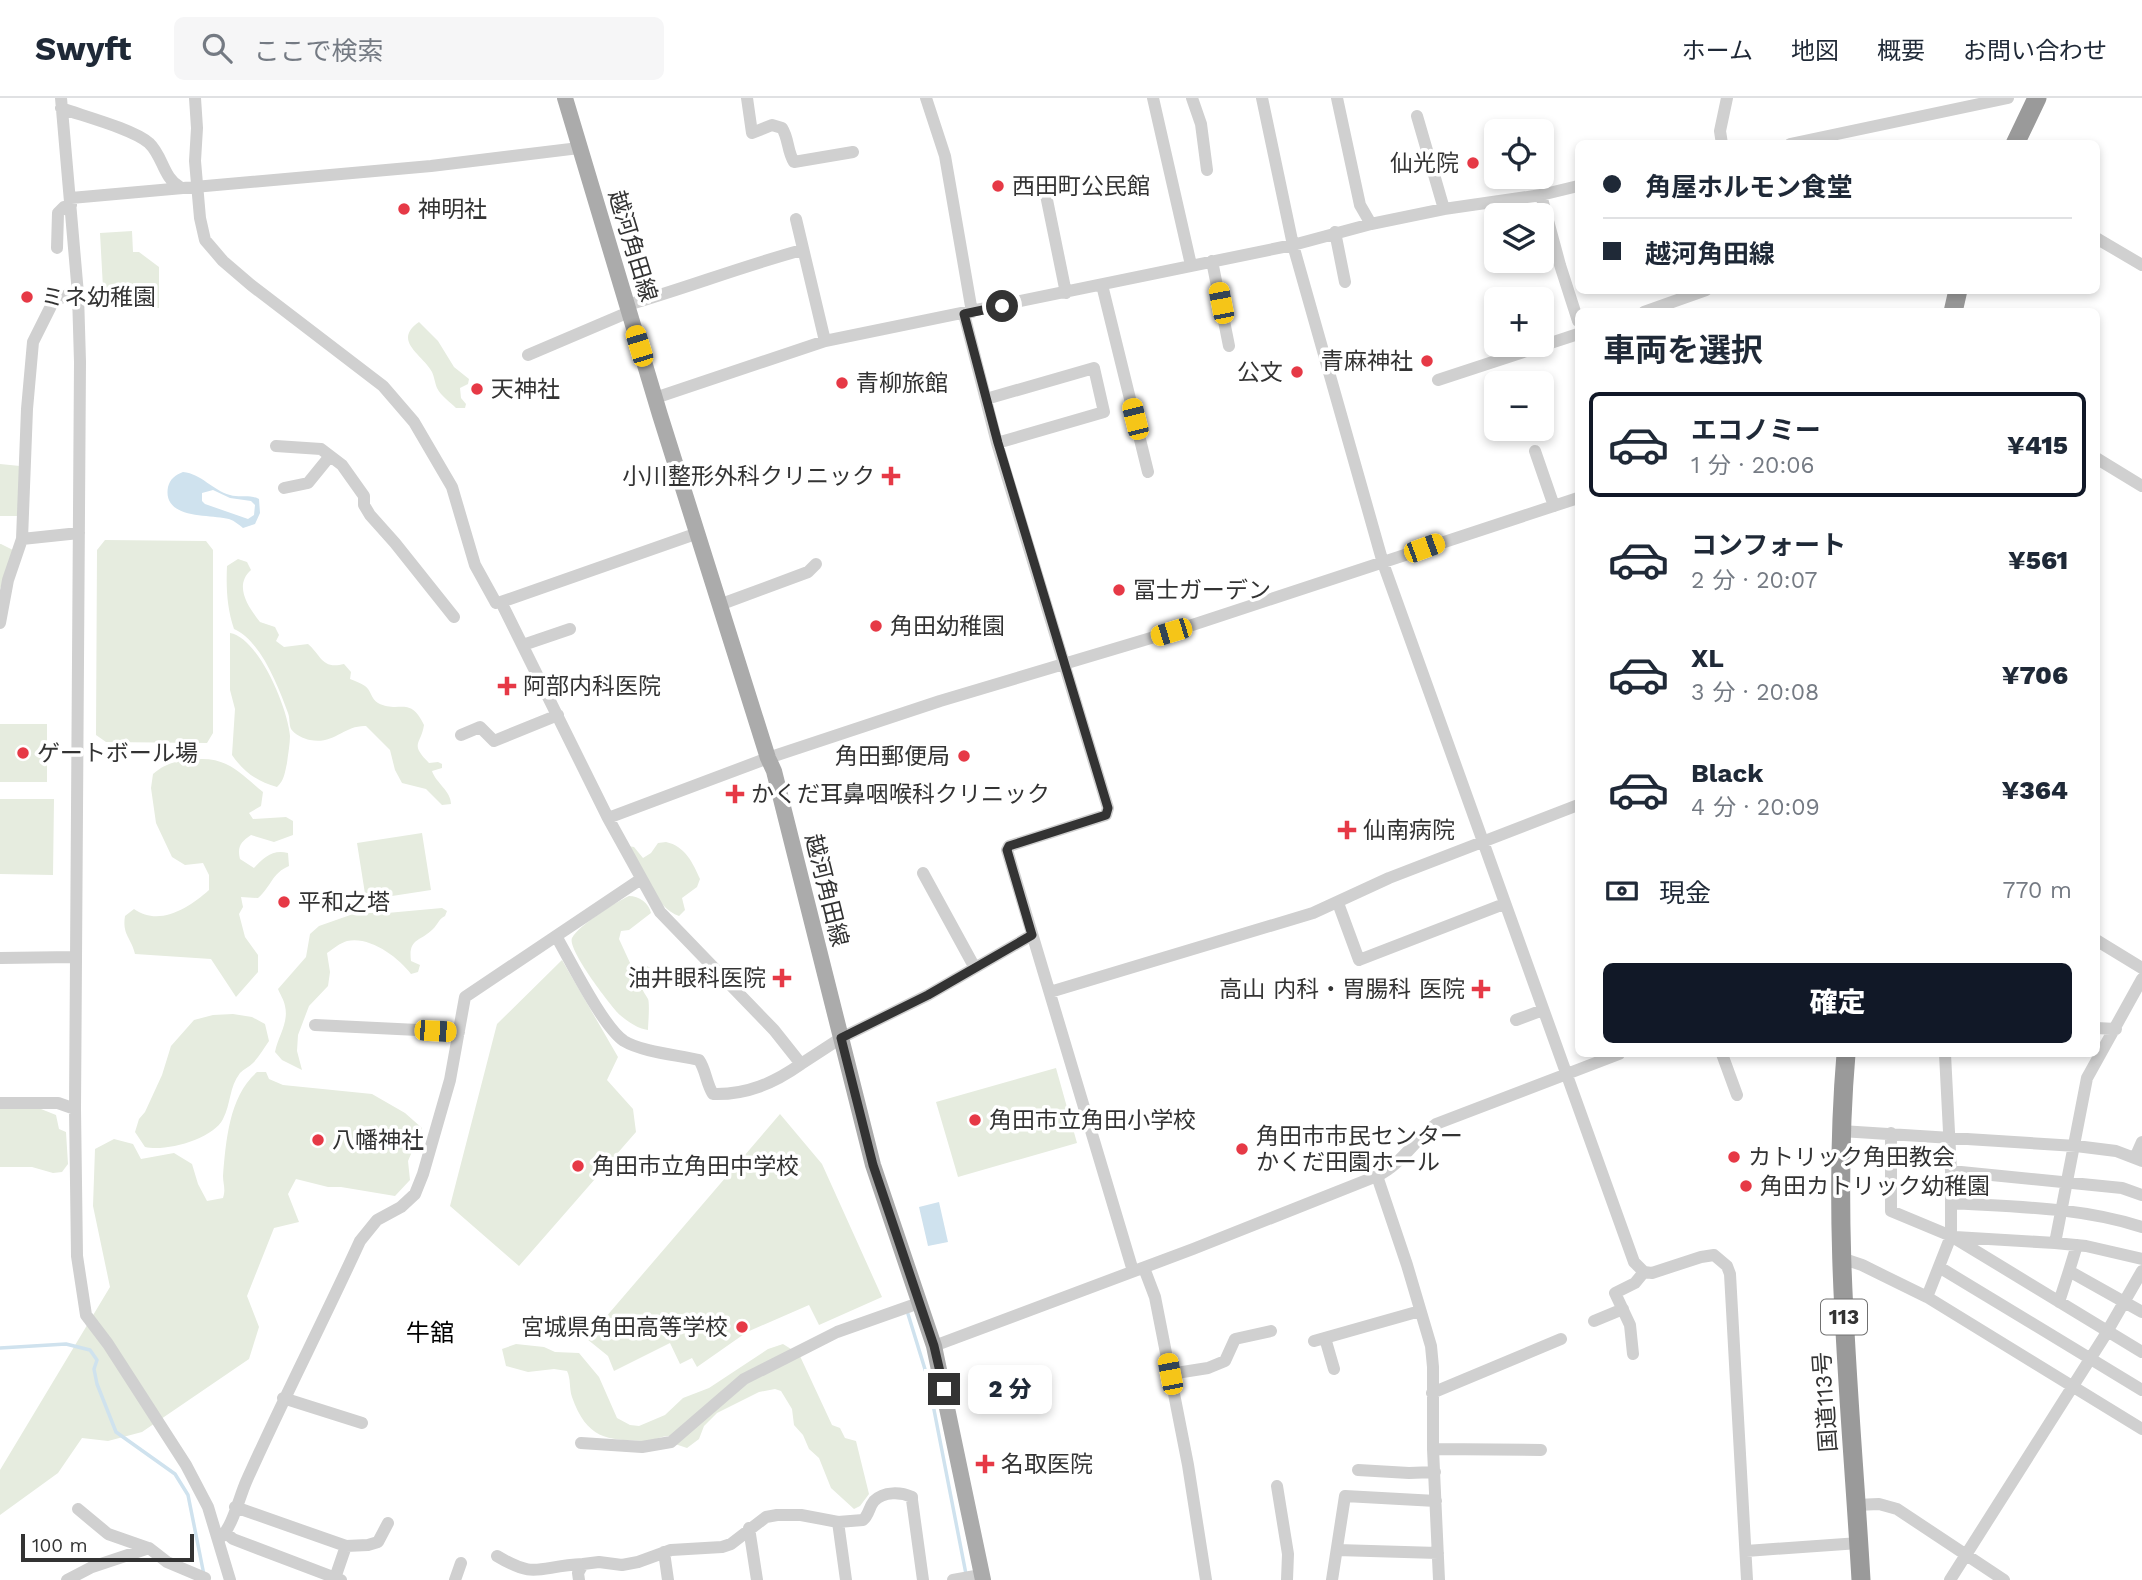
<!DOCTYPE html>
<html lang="ja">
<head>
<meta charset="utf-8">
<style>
	:root { --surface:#fff; --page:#f6f6f7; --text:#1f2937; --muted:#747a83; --line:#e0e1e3; --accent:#111827 }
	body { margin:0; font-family:"Work Sans","Noto Sans JP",sans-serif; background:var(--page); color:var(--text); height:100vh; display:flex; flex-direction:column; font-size:26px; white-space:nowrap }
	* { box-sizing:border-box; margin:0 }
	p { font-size:23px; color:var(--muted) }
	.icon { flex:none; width:38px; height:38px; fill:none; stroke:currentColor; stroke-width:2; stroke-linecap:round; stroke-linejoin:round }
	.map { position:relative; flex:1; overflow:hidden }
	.panel { position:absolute; left:1575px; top:210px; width:525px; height:749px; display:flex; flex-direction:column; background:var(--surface); border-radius:10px; box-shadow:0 4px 10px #0003 }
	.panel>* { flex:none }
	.top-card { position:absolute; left:1575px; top:42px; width:525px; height:154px; border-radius:10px; box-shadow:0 4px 10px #0003; display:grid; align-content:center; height:154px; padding:0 28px; background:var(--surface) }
	.fabs { position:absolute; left:1484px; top:21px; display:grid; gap:14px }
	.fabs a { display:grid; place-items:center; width:70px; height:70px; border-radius:10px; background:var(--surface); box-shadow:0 4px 10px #0003; font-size:35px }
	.scale { position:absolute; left:21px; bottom:18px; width:173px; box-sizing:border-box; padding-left:7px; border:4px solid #333; border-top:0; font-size:19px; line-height:24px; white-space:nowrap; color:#333; -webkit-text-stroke:5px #fff; paint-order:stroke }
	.end { position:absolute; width:32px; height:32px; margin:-16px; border:9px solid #333; background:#fff; box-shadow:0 0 0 4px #fff }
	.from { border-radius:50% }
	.bubble { position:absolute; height:49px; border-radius:10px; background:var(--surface); box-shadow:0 4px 10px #0003; font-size:23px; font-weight:800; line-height:49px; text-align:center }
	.car { position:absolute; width:21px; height:42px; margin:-21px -10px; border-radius:9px; box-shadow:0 0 5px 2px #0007; background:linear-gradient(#f5c518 24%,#345 0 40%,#f5c518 0 76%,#345 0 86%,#f5c518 0) }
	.top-card b { display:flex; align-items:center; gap:24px; height:66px; font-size:26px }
	.top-card b+b { border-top:2px solid var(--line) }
	.top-card i { width:18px; height:18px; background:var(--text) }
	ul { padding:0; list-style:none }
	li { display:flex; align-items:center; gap:21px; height:105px; margin:0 14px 10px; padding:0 14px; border:4px solid transparent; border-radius:10px }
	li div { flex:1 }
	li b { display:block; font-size:26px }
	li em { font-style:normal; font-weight:800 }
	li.active { border-color:var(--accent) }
	li>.icon { width:63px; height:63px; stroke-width:1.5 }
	h2 { padding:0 28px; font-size:32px; line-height:84px }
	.pay { display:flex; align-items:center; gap:18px; height:77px; padding:0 28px; font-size:26px }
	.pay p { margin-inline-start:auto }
	.button { display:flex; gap:14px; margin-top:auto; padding:14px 28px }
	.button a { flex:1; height:80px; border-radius:10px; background:var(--accent); color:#fff; font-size:28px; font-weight:800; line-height:80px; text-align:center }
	header { display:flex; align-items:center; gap:42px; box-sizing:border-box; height:98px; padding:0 35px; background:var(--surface); border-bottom:2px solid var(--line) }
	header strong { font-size:33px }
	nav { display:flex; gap:38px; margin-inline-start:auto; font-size:24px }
	.search { width:490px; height:63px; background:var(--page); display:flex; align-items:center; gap:18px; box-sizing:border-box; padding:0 24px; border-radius:10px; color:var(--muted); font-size:26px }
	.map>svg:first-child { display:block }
	.green { fill:#e6ecdf }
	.water { fill:#cfe2ee; fill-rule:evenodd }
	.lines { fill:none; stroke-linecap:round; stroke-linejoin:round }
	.stream { stroke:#cfe2ee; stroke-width:3.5 }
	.minor { stroke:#d0d0d0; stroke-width:12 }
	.major { stroke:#ababab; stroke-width:16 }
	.highway { stroke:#9a9a9a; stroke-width:19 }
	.route { stroke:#333; stroke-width:9 }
	.poi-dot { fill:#e63946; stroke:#fff; stroke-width:2.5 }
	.labels { text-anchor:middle; stroke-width:7; stroke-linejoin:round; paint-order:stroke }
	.shield { fill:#fff; stroke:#707070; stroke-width:2 }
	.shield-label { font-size:21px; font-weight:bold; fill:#333 }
	.poi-label { font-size:23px; fill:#333; stroke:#fff; text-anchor:start }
	.street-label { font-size:23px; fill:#333; stroke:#fff }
	.neighbourhood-label { font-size:24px; fill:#000; stroke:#fff }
</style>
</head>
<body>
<header>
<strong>Swyft</strong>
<div class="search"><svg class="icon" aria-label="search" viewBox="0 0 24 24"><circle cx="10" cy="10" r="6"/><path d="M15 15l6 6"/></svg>ここで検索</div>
<nav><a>ホーム</a><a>地図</a><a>概要</a><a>お問い合わせ</a></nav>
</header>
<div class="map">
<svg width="2142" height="1482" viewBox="0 0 2142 1482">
	<rect width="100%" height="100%" fill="#fff"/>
	<path class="green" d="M132,133L133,154H139L159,169V210C130,210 124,211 103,190L100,135Z
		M419,224L438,243L454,269L469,281L468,286L460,290L461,300L466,306L465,310H456C450,304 441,298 437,290C435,285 434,278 432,274C422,256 392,243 419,224Z
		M0,366L20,368V418H0Z
		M105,442L206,443L213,452V635L207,645L106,644L96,637L97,452Z
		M1,446L13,452L0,491V446Z
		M238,461L247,464L251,472C233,488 249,510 260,524L275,529L279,537L276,543L284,549L308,546C321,557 322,572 344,566L351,574L350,581C355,583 361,585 365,588C371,592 371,601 378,605C399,616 410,597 424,627C421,647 409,645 429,665L438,664L442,666V670L432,673C436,685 451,693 451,706L442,707L426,691L402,685L395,672L390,652L366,628C344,627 334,647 310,642C304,641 294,636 291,631C289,627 290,620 288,615C278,588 261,543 234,531C227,510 226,490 227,468Z
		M230,535C259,540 288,611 290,638C290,646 288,656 287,665C285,674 284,683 277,689C257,684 243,673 232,657L235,611L230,592Z
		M0,626H47V684H0Z
		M202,661C230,661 242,677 263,694L261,708L249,715L253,721L286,719L293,723V737L274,744L251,737C241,744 237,748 240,761L254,770C264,759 273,751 288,755L289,768C272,775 271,789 258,800L241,799L243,809L239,816L245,839L258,857V874L236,899L211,861L135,856C131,839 122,837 125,818L134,811C159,829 189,810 209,792V777L203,765L185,767L172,759L156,725L151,690L153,676C168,663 182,662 202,661Z
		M0,701H54L53,777L0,776Z
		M422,735L431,792L366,802L357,745Z
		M666,744C685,748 693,765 700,781L697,789L682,800L685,812L679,818C657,811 637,769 628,748L634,749L643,760L651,755L658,745Z
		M629,798C639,798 649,805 651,815L629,832L621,833L619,841L631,867L637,870L644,866L652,871L651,879L642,890C643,894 646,897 648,901C650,905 648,928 648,932C638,931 627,923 620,917C610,907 567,851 572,840C579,827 616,804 629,798Z
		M442,810L447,813L445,818C439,821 438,826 433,831C420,844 408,840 411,863L420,867L418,874L411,876C398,859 370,838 347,843C340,845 333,851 327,855L330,874L328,888L309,908L298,937L297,953L302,972L282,962L275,954C278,938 289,925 285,908C284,902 280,896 278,891L306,859L310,836L319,828L356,815H387Z
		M562,862L618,959L607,982L633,1011L636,1034L519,1168L450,1108L497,926Z
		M233,916L252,919L265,926L269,943C264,950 259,959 253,965C249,969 244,971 240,975C229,989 231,1006 223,1021C213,1041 166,1054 145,1049L135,1034L139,1021L145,1014L162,977L171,948L194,922L213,917Z
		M1056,970L1077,1045L958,1079L936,1004Z
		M257,974H266L269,981L283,987L372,996L405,1015L422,1030L408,1063L410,1082L395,1098L341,1089H328L296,1081L288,1096L299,1124L274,1130L247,1198L259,1229L249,1261L142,1334L108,1343L82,1340L58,1375L0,1417V1372L110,1189L93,1108L95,1051L114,1041L133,1046L141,1061L174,1055L192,1066L198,1086L207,1103L223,1100C226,1091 223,1086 223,1078C226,1043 229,998 257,974Z
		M0,1011H41L56,1017L59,1031L66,1034L68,1066L62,1074L53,1075L32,1069H0Z
		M780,1016L822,1066L882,1199L819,1227L809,1207L747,1234L697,1269L692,1260L680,1266L670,1245L614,1273L608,1258L587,1241Z
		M516,1246L544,1249L555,1254L579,1255L599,1279L617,1320L630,1327L639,1328L665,1317L683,1300L709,1290L768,1251L783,1246L799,1256L832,1327L840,1330L845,1340L856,1343L869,1396L860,1408L854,1411L831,1390L819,1360L809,1351L803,1337L794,1327L792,1311L781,1293L775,1291L759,1294L717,1315L704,1328L699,1341L687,1350L675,1346L671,1338C662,1337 655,1343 645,1343C606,1342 587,1341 572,1299C569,1290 571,1281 567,1273L554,1271L528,1274L506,1268L502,1251Z"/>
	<path class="water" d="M183,374C202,376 212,392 230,397C240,400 250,396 259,401L260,415L255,426L243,430C239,427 235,423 229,421C210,416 162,422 168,389C170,381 175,377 183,374ZM213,392L230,400L251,403L255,407L254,417L248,421L205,406L202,403V395Z
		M939,1104L948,1144L928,1148L919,1109Z"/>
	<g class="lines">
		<path class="stream" d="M908,1216L928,1281L966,1476
			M0,1250L66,1246L90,1252L97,1262L94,1271L97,1286L116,1334L175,1376L188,1397L204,1477"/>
		<path class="minor" d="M61,0L78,196L80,264L75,1011L77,1158L86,1217L108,1246L186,1367L208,1409L230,1482
			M195,0L197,30L195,63L200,120L205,142L223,163L251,187L383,288L414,324L452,389L475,467L496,505
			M747,0L752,35L772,27L782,30C789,41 787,53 794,64L853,54
			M926,0L945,58L972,214
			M1153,0L1191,167
			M1192,0L1201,26L1207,72
			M1262,0L1293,147L1383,465L1634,1164L1644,1174L1652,1175L1701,1159L1714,1157L1727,1168L1730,1176L1747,1482
			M1337,0L1360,107L1371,126
			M61,10C83,18 133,31 149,45C163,58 163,80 180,89
			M1417,18L1444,111
			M1722,46L1720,33L1727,0
			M1790,46L2008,0
			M1046,97L1066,195
			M1541,97L1560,167L1578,223
			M71,100L431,68L579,50
			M796,121L825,243
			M1335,134L1345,184
			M2096,140L2142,167
			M57,150L58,115L64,109L71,107
			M1212,163L1229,248
			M1102,187L1148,374
			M627,207C686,190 743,168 802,152
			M1644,214L1706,192
			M964,216L997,345L1108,710L1106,717L1009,748L1007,752L1133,1173
			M528,257L629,214
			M1438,282L1578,236
			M655,300L825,243L1293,147L1371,126L1444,111L1541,97L1578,88
			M986,301L1094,270L1104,314L997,345
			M276,348L321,351L342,367L364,398V407L370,417L395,445L454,519
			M1535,353L1554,408
			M2096,360L2142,388
			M284,390L308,385L330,358
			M698,435L501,504L608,720L660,814L774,932L801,966L841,940L928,897L1032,837
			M22,441L79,435
			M719,507L808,474L816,466
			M0,525L8,482L22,441L27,311L33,244L53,204L67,197L78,196
			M523,547L570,531
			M461,637L480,629L494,643L558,617
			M608,720L768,660L940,603L1171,534L1578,400
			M923,775L975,870
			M1338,805L1359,862L1504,806
			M556,838C570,862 603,929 624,943C642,954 678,957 699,962C706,972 706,985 713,996C747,997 774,985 801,966
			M2096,842L2142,870
			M0,860L75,859
			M2142,881L2087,980L2055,1145L2086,1148L2142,1161
			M1050,894L1313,815L1389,780L1578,707
			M1516,922L1543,912
			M315,927L459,934
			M2096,930L2116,931
			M1722,956L1737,997
			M0,1005H58L75,1011
			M1841,1033L2076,1048L2116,1053L2142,1063
			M1891,1035V1113L1951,1138L2142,1254
			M2135,1060L2142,1044
			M1951,1073L2122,1090L2142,1097
			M1377,1078L1407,1167L1431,1248L1433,1269V1351L1439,1482
			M1951,1105C2016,1109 2080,1109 2142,1129
			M1955,1139L2055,1145
			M2077,1147L2069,1173L2142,1214
			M1841,1160L1862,1167L1927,1199L2142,1331
			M1939,1169L2142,1292
			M1144,1170L1155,1199L1188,1367L1206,1482
			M1927,1199L1951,1138V1073L1945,956
			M2059,1204L2069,1173
			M1594,1223L1623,1211
			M1325,1240L1334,1271
			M1314,1243L1420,1213
			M934,1248L1193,1151L1377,1078C1402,1066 1414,1042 1436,1026L1619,956
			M1633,1256L1630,1227L1615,1195L1635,1185L1644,1174
			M1170,1276L1208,1270L1225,1263L1235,1241L1271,1233
			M1432,1295L1561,1241
			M283,1300L362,1325
			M581,1345L642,1349L671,1344L744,1281L837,1234L919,1205
			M1433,1351L1541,1352
			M1358,1372L1409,1375L1435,1374
			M1277,1388L1288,1456L1287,1482
			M1856,1407L1879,1406L1897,1411L2004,1482
			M235,1409L346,1448L335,1480
			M78,1411L108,1436L148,1450
			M838,1424L846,1482
			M749,1430L757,1482
			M226,1435L233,1441L341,1482
			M219,1441C232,1431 239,1400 246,1384C282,1303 323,1224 360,1143L377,1122L401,1109L415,1096L423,1076L450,982L465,899L641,781
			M346,1448L368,1447L378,1444L388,1425
			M1337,1452L1438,1455
			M1746,1453L1859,1445
			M664,1454L668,1482
			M497,1458C537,1482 537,1468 583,1466
			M67,1482L92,1469L149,1450L167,1464L205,1480
			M455,1482L461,1465
			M579,1482L578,1475L583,1466L599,1464L622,1467L638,1464L671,1452L722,1449L731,1446L766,1419L777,1417H801L838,1424L863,1422C869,1417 869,1409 874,1403C884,1393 901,1394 912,1399V1402L923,1482
			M953,1482L981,1477
			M1332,1482L1345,1398L1436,1403
			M1950,1482L2104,1239L2142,1173"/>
		<path class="major" d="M565,0L660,317L768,660L774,673L873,1067L934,1248L983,1482"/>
		<path class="highway" d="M2015,46L2037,0
			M1953,214L1958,192
			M1846,956C1831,1131 1851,1307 1861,1482"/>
	</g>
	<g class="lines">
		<path class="route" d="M944,1291L934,1248L873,1067L841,940L928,897L1032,837L1007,752L1009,748L1106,717L1108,710L998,345L964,216L1002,208"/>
	</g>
	<g class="poi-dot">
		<circle cx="1473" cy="65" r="7"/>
		<circle cx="998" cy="88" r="7"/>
		<circle cx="404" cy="111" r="7"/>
		<circle cx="27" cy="199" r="7"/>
		<circle cx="1427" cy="263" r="7"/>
		<circle cx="1297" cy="274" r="7"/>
		<circle cx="842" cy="285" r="7"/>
		<circle cx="477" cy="291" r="7"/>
		<path d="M887.5 367.5h7v7h7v7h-7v7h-7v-7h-7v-7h7z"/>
		<circle cx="1119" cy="492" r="7"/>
		<circle cx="876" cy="528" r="7"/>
		<path d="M503.5 577.5h7v7h7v7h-7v7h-7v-7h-7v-7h7z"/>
		<circle cx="23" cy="655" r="7"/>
		<circle cx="964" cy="658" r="7"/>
		<path d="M731.5 685.5h7v7h7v7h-7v7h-7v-7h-7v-7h7z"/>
		<path d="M1343.5 721.5h7v7h7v7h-7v7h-7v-7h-7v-7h7z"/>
		<circle cx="284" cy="804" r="7"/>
		<path d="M778.5 869.5h7v7h7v7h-7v7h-7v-7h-7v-7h7z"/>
		<path d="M1477.5 880.5h7v7h7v7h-7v7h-7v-7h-7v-7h7z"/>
		<circle cx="975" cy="1022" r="7"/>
		<circle cx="318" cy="1042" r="7"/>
		<circle cx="1242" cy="1051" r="7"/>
		<circle cx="1734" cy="1059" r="7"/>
		<circle cx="578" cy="1068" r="7"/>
		<circle cx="1746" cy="1088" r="7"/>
		<circle cx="742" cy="1229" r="7"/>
		<path d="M981.5 1355.5h7v7h7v7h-7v7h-7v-7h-7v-7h7z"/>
	</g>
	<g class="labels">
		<rect class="shield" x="1821" y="1201.5" width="46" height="35" rx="5"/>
		<g class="shield-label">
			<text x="1844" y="1226">113</text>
		</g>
		<g class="poi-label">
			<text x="1459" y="73" text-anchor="end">仙光院</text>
			<text x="1012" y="96">西田町公民館</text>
			<text x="418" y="119">神明社</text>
			<text x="41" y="207">ミネ幼稚園</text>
			<text x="1413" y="271" text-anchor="end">青麻神社</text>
			<text x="1283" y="282" text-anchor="end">公文</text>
			<text x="856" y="293">青柳旅館</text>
			<text x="491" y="299">天神社</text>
			<text x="875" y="386" text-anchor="end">小川整形外科クリニック</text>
			<text x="1133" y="500">冨士ガーデン</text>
			<text x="890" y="536">角田幼稚園</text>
			<text x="523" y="596">阿部内科医院</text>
			<text x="37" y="663">ゲートボール場</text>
			<text x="950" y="666" text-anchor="end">角田郵便局</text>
			<text x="751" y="704">かくだ耳鼻咽喉科クリニック</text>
			<text x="1363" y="740">仙南病院</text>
			<text x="298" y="812">平和之塔</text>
			<text x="766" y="888" text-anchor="end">油井眼科医院</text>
			<text x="1465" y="899" text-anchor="end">高山 内科・胃腸科 医院</text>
			<text x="989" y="1030">角田市立角田小学校</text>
			<text x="1256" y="1046">角田市市民センター<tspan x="1256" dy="26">かくだ田園ホール</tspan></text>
			<text x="332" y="1050">八幡神社</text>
			<text x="1748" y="1067">カトリック角田教会</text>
			<text x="592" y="1076">角田市立角田中学校</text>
			<text x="1760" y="1096">角田カトリック幼稚園</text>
			<text x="728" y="1237" text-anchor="end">宮城県角田高等学校</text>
			<text x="1001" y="1374">名取医院</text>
		</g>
		<g class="street-label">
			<text transform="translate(633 148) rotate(73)" y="8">越河角田線</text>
			<text transform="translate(827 792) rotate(76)" y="8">越河角田線</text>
			<text transform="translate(1825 1304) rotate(-94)" y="8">国道113号</text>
		</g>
		<g class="neighbourhood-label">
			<text x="430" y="1243">牛舘</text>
		</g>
	</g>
</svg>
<div class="fabs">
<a><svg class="icon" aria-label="locate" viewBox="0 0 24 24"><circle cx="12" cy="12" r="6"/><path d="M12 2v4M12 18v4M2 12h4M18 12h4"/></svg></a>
<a><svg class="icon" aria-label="layers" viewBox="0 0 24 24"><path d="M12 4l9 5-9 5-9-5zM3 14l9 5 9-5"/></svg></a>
<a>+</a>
<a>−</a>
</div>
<div class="scale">100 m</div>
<i class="end from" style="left:1002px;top:208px"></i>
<i class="end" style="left:944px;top:1291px"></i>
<div class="bubble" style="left:968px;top:1267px;width:84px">2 分</div>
<i class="car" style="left:1221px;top:205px;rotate:349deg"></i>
<i class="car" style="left:639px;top:248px;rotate:343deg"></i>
<i class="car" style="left:1135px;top:321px;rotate:346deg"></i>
<i class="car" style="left:1424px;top:450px;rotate:70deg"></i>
<i class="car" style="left:1171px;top:534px;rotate:253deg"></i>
<i class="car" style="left:435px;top:933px;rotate:93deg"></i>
<i class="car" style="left:1170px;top:1276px;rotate:349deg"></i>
<div class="top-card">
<b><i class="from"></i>角屋ホルモン食堂</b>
<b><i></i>越河角田線</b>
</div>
<section class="panel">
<h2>車両を選択</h2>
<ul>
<li class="active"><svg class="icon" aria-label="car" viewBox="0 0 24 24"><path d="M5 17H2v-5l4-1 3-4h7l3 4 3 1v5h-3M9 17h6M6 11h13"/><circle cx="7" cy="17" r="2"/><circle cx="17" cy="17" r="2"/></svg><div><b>エコノミー</b><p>1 分 · 20:06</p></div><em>¥415</em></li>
<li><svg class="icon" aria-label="car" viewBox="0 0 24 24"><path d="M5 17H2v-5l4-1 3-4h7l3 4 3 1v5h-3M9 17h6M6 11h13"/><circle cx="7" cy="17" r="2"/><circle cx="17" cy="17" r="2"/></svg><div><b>コンフォート</b><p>2 分 · 20:07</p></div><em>¥561</em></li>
<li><svg class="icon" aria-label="car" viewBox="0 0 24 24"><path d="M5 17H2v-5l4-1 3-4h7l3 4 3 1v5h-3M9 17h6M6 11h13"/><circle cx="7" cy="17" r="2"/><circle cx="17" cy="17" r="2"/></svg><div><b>XL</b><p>3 分 · 20:08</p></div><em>¥706</em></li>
<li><svg class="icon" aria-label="car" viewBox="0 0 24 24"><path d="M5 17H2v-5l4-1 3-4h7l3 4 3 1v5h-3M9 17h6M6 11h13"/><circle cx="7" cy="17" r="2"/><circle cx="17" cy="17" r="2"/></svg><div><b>Black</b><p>4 分 · 20:09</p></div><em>¥364</em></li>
</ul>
<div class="pay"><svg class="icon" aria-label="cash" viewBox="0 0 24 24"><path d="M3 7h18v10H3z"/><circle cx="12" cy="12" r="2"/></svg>現金<p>770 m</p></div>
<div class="button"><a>確定</a></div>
</section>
</div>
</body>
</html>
